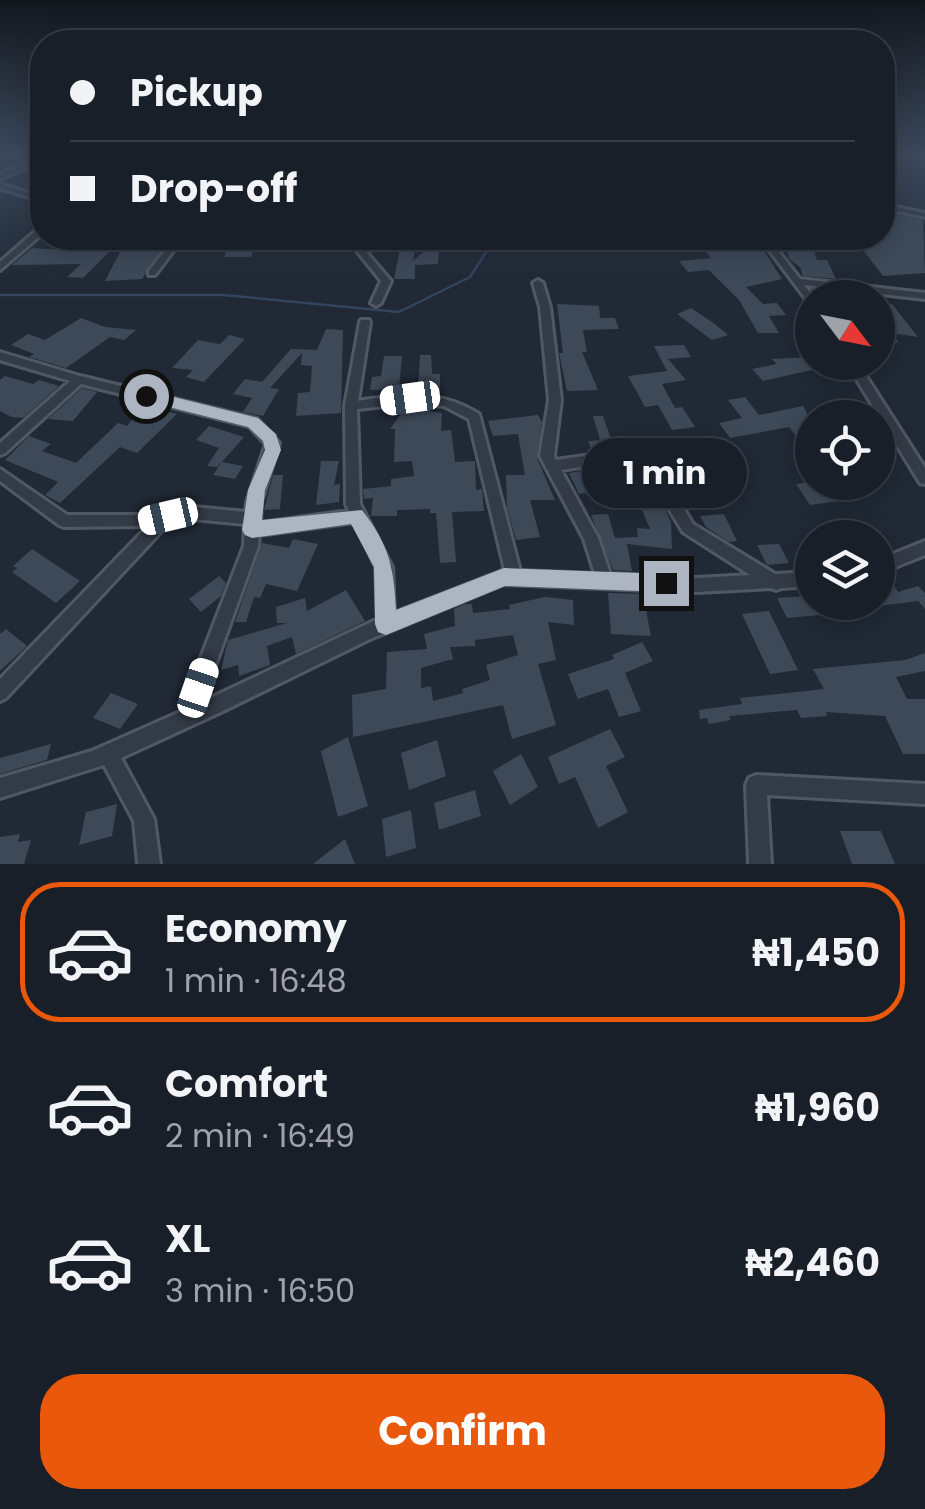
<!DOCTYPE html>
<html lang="en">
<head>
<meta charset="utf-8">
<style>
	:root { --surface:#181f28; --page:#252c34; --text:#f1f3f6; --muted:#9fa2a8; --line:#363d45; --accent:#ea580c }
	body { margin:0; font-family:Poppins,sans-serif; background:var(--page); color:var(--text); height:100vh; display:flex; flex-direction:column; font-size:38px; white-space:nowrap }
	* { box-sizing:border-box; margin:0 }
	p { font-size:32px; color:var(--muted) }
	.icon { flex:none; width:55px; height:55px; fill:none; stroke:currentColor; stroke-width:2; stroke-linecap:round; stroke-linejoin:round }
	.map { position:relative; height:864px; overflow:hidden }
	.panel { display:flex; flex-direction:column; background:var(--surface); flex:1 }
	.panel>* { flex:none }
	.banner { position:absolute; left:30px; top:30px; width:865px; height:220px; border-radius:40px; box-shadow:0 5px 25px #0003,0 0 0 2px var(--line); display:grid; align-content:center; height:220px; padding:0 40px; background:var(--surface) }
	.needle { width:65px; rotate:122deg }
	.controls { position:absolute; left:795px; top:280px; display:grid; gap:20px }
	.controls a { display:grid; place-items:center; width:100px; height:100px; border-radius:50%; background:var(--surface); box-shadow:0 5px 25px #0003,0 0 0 2px var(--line); font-size:50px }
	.end { position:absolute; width:45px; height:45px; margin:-22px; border:12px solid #adb5c3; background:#111; box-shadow:0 0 0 5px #111 }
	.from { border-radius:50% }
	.bubble { position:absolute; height:70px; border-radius:35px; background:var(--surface); box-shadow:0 5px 25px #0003,0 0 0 2px var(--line); font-size:32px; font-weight:700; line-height:70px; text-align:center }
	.car { position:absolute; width:30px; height:60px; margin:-30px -15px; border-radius:12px; box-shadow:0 0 8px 2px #0007; background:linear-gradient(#fff 24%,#345 0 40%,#fff 0 76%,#345 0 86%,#fff 0) }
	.banner b { display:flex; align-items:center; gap:35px; height:95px; font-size:38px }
	.banner b+b { border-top:2px solid var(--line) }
	.banner i { width:25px; height:25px; background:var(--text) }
	ul { padding:18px 0 0; list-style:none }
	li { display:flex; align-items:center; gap:30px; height:140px; margin:0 20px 15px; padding:0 20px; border:5px solid transparent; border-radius:40px }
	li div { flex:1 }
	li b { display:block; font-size:38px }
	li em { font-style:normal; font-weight:700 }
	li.on { border-color:var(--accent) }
	li>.icon { width:90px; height:90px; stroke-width:1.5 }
	.button { display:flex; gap:20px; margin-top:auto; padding:20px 40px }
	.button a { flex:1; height:115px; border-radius:40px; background:var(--accent); color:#fff; font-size:40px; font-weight:700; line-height:115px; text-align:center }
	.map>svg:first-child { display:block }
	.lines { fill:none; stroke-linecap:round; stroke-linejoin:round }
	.stream { stroke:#33445d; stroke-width:2.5 }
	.building { fill:#3e4958; fill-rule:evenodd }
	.minor-casing { stroke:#505864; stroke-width:6 }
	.minor { fill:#333b46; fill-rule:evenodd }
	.route { fill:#adb5c3 }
</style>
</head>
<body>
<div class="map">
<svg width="925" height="864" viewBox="0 0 925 864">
	<rect width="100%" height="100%" fill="#202935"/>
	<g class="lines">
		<path class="stream" d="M0,295H224L399,312L470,277L495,238"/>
	</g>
	<path class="building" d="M884,212L923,220L925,273L883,276L854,238H884Z
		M105,238H123L83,278L67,277L81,264L12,265L32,248L92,252Z
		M231,238H259L251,257H224Z
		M402,238H417L413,261L439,238H452L439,250L438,264L415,265V279H394Z
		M696,238L757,240L782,279L746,287L763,304L777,303L786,315L769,316L779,333H758L739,300L709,270L688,272L679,261L711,258Z
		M783,238H797L799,245L813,247L817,260H827L836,279L803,276L800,267L789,259Z
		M148,242H167L142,279L105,281L121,250H141Z
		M557,304L599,306L600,318H615L619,329L583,330L587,352H582L598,390L567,391L559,353H563Z
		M878,304H892L918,337L892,333L899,343L879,341Z
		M691,308L715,324L728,335L712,340L677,314Z
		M81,318L105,327L136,330L124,340L110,337L66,368L29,357L34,354L11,345L28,334L45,340Z
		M326,329L343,330L341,413L296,416L298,393L310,392L312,366L301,365L302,353L270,388L279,389L263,416L243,412L252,398L233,394L245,379L262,382L291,349L317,350Z
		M229,335L245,339L204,382L186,377L193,370L172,368L198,340L220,344Z
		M684,345L691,357L668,359L686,380L662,384L675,408L682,407L695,427L672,430L658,405L645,407L628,376L667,371L654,346Z
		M420,355H431L432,374H440V393L418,392Z
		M384,356H402L399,389L370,390L372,377L381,376Z
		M812,357V370L763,381L752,369L777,364L772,359Z
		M5,376L33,384L39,380L59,386L23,418L12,417L0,411V380Z
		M82,388L97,392L73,421L48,419Z
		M745,397L759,415L803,406L812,422V456L789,427L730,438L719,423L742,418L728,400Z
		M143,405L177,414L137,453L120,447L60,503L45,495L58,482L5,460L29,436L51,444L42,451L76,463L118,423L127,426Z
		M405,408L442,413L441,431L451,430L455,462L475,461L476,490L482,489L484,511L452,512L456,562L440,563L436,513H430V509L397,510V516H371L373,498L364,499L363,489L391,486V479L414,476L412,461L394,462L395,429H390Z
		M538,415L542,422L537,458L555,500H530L540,537L516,540L507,508L506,475H525L518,434L493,436L488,421Z
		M593,416H603L611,439L616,438L619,447L592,451L588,441L600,440Z
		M209,426L244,437L222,462L243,466L235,479L213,475L221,463L217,467L207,466L219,448L196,440Z
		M321,461H339L334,485L340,484L339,502L316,505Z
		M642,462L671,522L672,549L627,544L632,571L613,570L591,515L608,514L615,538L638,537L637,528L650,529L636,496L629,485L579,494L569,473Z
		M273,475H283L280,509L264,510Z
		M812,482H826L839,501L810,505L796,484Z
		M724,514L737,541L729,542L706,527L700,516Z
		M293,539L318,544L297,591L266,584L260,598L254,597L246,622H235L262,543L289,548Z
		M779,544L789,563L767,565L757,545Z
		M32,549L80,581L56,603L12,572L17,568L13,566Z
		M219,576L226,583L221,596L201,612L189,599Z
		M894,586L898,592L918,586L925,593V609L918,601L878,606V588Z
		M346,590L365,621L296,654L292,637L267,646L270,665L239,676L238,665L221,670L228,640L287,623H277L276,607L305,598L307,611Z
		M608,593L643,594L651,636L611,634Z
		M809,596L812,602H862V611L787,618L777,598Z
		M545,597L573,600L574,625L548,622L556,660L538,664L556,725L512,739L503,705L353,737L352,695L386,689L387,652L427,649L424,634L455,626L454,609L464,604H472L473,613L510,609L509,605ZM513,635L518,655L486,665L490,680L462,689L463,693L433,701L431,686L421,688V668L453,659L450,647L475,646V640Z
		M769,611L798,670L770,674L742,614Z
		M6,629L27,646L0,671V634Z
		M642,642L653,661L625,673L641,711L619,717L608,689L578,699L568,674L614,659L612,655Z
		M925,653V671L896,677L907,699H925V754H903L885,716L826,712L827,716L801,718L797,710L729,716L731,720L709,724L707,718L700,719L699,710L742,704L740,698L824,689L813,669L905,660Z
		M111,693L138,704L120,729L93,718Z
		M610,729L625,757L606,766L628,812L598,828L575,777L559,784L548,757Z
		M348,737L368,806L338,817L321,751Z
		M437,740L446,776L409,790L401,753Z
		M51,744L47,760L0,774V758Z
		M521,754L538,787L510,805L493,771Z
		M475,790L481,816L439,830L434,803Z
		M117,804L112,836L79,845L86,812Z
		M411,810L416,848L386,857L382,819Z
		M840,831H881L895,864H852Z
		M20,834L18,842L31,840L24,864H0V837Z
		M345,839L355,864H313Z"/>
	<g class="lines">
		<g class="minor-casing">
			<path id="minor" d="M39,158L42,160L41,161L0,179V174Z
				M0,184L42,197V201L0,188Z
				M882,204L925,213V217L882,208Z
				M39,228H42V234L0,270V262Z
				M175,238H183L155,275H149V271Z
				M389,238H399L366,252L391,281L381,303L376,306L371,303L381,281L357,251Z
				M760,238H768L800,279L925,293V299L804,285L814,298H812V304L809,303Z
				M538,280L543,283L550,307L561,400L554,456L556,460L640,448L655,451L668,483L693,524L775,574L812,572V586L782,588L776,590L771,588L697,592L504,584L370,639L221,712L121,758L154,819L160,864H138L134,821L104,765L0,798V778L92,751L180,712L244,546L245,524L183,518L171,521L6,698L0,701V679L148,526L64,527L59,525L0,481V469L67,515H142L183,506L246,512L247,502L266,444L249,426L81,384L5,453L0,455V443L70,381L0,360V352L80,376L257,419L279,443L261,502L260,523L349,511L346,504L345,406L360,322L361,320H369L370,322L358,401C403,394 438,389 479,414L520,571L595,574L584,539L540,456L549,400L540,307L533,283ZM415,403L444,406L469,419L505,570L394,613L392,567L360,504L357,409ZM640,458L645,459L657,489L683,532L750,575L697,578L610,574L598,538L561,470ZM355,522L376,567L378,619L202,702L258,546L259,535Z
				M846,362H857L925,468V484L920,483Z
				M925,541V555L878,574V560Z
				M756,775L925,784V804L767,795L771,864H749L746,785L749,778Z"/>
		</g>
		<use href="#minor" class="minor"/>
	</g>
	<linearGradient id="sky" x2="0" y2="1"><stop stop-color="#12171d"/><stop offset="0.56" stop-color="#3c495c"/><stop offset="1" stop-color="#3c495c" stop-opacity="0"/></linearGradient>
	<rect width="925" height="278" fill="url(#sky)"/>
	<path class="route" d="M146,390L258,418L276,434L281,450L265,490L262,520L362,510C389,545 394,567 396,610L504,568L666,574L676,583L666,592L505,586L386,635L378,632L375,624L374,567L351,524L252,538L245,535L242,530L248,490L265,450L263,441L248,427L141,400V392Z"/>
</svg>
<div class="controls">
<a><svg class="needle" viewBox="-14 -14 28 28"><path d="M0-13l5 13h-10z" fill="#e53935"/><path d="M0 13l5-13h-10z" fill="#9fa2a8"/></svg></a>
<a><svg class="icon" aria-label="locate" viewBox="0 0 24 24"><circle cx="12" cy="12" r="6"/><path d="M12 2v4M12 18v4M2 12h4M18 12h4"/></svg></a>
<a><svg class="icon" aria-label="layers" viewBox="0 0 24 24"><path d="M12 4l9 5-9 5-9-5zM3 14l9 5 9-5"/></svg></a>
</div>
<i class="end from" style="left:146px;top:396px"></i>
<i class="end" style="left:666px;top:583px"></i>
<div class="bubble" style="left:582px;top:438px;width:165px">1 min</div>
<i class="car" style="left:410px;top:398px;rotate:262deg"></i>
<i class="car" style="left:168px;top:516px;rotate:257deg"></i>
<i class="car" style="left:198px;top:688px;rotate:19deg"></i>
<div class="banner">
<b><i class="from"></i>Pickup</b>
<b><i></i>Drop-off</b>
</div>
</div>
<section class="panel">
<ul>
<li class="on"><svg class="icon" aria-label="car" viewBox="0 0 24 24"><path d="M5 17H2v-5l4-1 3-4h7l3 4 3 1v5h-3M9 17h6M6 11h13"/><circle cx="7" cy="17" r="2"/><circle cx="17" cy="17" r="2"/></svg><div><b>Economy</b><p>1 min · 16:48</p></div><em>₦1,450</em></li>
<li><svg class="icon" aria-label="car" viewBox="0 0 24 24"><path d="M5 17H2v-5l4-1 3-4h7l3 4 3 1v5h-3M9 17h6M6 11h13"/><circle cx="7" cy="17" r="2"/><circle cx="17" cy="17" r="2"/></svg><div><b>Comfort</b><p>2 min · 16:49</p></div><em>₦1,960</em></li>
<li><svg class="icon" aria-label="car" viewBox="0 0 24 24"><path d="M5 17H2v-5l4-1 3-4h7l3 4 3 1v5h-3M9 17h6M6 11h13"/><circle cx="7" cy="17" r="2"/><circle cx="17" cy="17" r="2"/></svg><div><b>XL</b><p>3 min · 16:50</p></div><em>₦2,460</em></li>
</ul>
<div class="button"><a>Confirm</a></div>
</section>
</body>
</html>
